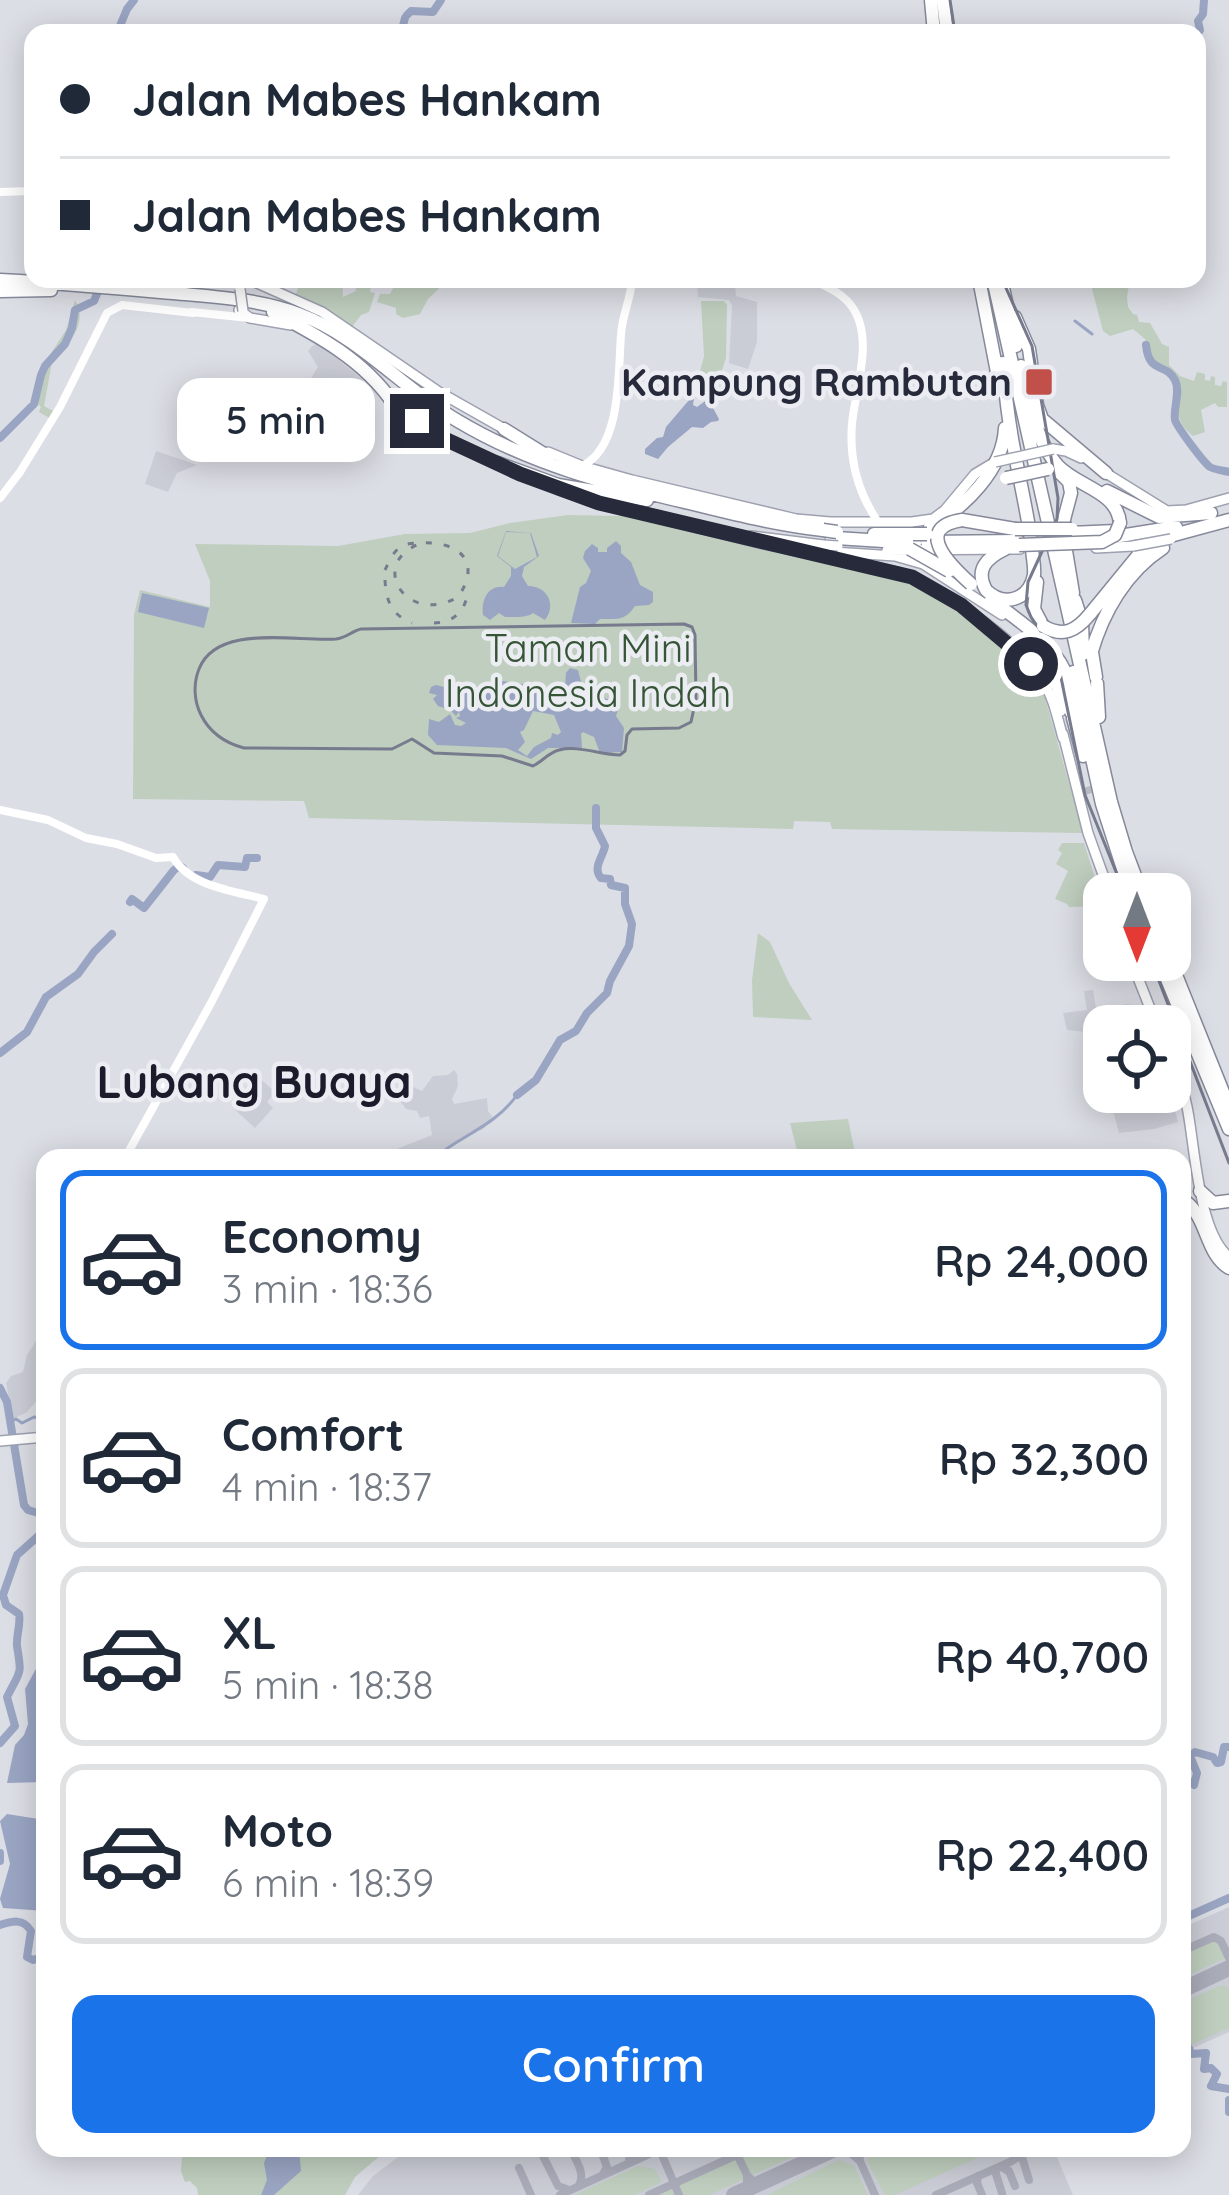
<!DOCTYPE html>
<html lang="en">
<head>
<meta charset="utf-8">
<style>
	:root { --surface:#fff; --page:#f6f6f7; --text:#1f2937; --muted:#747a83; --line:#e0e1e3; --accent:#1a73e8 }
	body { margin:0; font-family:Quicksand,sans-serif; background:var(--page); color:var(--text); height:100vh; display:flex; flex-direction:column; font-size:45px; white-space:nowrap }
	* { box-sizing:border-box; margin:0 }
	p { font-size:39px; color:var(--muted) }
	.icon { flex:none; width:66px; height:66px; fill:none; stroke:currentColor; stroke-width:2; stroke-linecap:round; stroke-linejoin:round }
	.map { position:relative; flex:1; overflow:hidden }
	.details { position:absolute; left:36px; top:1149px; width:1155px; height:1008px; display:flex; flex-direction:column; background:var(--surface); border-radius:24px; box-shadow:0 6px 30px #0003 }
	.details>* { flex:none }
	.hud { position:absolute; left:24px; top:24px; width:1182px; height:264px; border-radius:24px; box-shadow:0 6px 30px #0003; display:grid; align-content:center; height:264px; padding:0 36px; background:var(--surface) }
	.needle { width:78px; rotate:180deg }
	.buttons { position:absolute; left:1083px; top:873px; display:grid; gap:24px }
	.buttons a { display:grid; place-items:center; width:108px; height:108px; border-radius:24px; background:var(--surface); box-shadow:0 6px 30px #0003; font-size:60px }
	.end { position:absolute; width:54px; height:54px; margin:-27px; border:15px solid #272a3a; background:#fff; box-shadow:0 0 0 6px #fff }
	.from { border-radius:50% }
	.bubble { position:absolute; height:84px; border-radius:24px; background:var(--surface); box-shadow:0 6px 30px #0003; font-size:39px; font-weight:600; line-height:84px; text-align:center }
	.hud b { display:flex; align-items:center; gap:42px; height:114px; font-size:45px }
	.hud b+b { border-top:3px solid var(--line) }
	.hud i { width:30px; height:30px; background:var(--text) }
	ul { padding:21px 0 0; list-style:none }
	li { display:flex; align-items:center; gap:36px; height:180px; margin:0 24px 18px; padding:0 12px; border:6px solid var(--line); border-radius:24px }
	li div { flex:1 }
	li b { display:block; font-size:45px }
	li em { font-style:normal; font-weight:600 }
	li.on { border-color:var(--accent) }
	li>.icon { width:108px; height:108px; stroke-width:1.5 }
	.primary-button { display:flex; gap:24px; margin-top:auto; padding:24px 36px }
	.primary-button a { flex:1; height:138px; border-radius:24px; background:var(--accent); color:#fff; font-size:48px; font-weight:600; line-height:138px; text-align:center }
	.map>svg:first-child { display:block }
	.built { fill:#cbcdd6 }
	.green { fill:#bfcebe }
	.water { fill:#9aa5c3; fill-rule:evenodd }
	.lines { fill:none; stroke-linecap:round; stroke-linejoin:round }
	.stream { stroke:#9aa5c3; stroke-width:3 }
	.river { stroke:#9aa5c3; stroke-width:8 }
	.taxiway { stroke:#aaacb9; stroke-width:8 }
	.runway { stroke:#aaacb9; stroke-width:16 }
	.highway-tunnel { stroke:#b8bac3; stroke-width:12; stroke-dasharray:12 6; stroke-linecap:butt }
	.primary-casing { stroke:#9da1b0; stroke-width:12 }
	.highway-casing { stroke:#85899a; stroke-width:15 }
	.secondary { stroke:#fff; stroke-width:8 }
	.primary { stroke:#fff; stroke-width:9 }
	.highway { stroke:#fff; stroke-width:12 }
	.tram { stroke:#777b8d; stroke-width:3 }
	.rail { stroke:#777b8d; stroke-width:3; stroke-dasharray:6 12; stroke-linecap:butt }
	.primary-bridge-casing { stroke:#9da1b0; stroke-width:12; stroke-linecap:butt }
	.highway-bridge-casing { stroke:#85899a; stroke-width:15; stroke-linecap:butt }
	.primary-bridge { stroke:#fff; stroke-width:9 }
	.highway-bridge { stroke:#fff; stroke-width:12 }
	.route { stroke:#272a3a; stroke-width:15 }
	.poi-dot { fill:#c2504a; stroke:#ebedf3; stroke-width:4.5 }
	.labels { text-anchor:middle; stroke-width:9; stroke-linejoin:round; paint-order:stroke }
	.poi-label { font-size:39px; font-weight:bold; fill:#272a3a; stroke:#ebedf3; text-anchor:end }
	.park-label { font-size:39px; fill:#365536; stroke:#ebedf3 }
	.quarter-label { font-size:45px; font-weight:bold; fill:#1a1c2b; stroke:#ebedf3 }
</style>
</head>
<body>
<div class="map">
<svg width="1229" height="2195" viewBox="0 0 1229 2195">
	<rect width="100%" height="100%" fill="#dcdee5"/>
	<path class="built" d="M697,279H731L735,283L736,296L757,302V342L748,369L729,363L732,305L729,300L698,297Z
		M319,343L363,380L345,421L338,426L325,428L307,419L299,397L318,367L308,351L312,346Z
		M156,451L197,465L177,473L168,492L145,484Z
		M1093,990L1097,1014L1121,1010L1125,1004L1146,1006L1154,1026H1104V1042L1091,1044L1087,1032L1067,1030L1063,1013L1087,1010L1084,991Z
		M454,1070L457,1074L458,1086L452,1099L454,1104L487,1098L488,1111L494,1119L482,1130L472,1131L452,1146L432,1152V1158H374L432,1135L429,1116L420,1118L417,1111L406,1109L401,1102L404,1092L413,1087L422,1091L433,1076L448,1075Z
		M256,1075L275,1092L267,1102L273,1108L255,1128L232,1107L254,1084L252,1081Z
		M1170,1091L1178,1122L1154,1129L1119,1133L1108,1092Z
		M45,1327V1373L39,1398L27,1412L13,1419L6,1383L11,1376L23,1372L27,1355Z
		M1229,1907V2032L1182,2053V1928Z
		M410,2148H1053L1073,2195H358L373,2176Z"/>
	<path class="green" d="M294,279H342L343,297L356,291L355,279H372L370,292L375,293L369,312L361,315L352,327L295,297L299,285L294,282Z
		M398,279H449L428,299L420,314L403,318L396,314V308L377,302L380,294H390Z
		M1093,279H1130L1127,297L1128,307L1133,314L1137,315L1139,322L1150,323L1162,344L1169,347V365L1180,376L1194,381L1197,372L1205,374V380L1210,381L1211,376L1215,377V385L1221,386L1223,381L1227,382V407H1218L1215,403L1201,410L1205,432L1193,436C1171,419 1180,405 1178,382C1163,363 1150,368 1145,339L1133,329L1110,336L1103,331L1092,289Z
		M75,300C87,320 74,335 64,351L60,352L52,362L44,406L55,412L51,419L39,412L41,407L32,398L40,370L66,330Z
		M701,301H724L727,305L726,358L719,379H698L704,356Z
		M622,513L909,578V584L945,602L973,621L1042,687L1083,833L832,829L830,822L794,821L793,829L309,818L304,801L133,799L134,615L140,590L210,607V581L195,544L338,546L405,534L470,533L510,523L568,515L619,516Z
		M1062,843H1084L1104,906L1069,907L1067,904L1055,899L1068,871L1056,864L1062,853L1058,850Z
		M758,933L770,942L789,983L812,1020L753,1017L752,980Z
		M848,1119L854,1148L851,1158H799L790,1123Z
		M1210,1938H1217L1228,1957L1182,1978V1951Z
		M1221,1985L1229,1988V2028L1182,2049V2003Z
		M183,2148H389L355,2177L345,2195H198L197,2188L190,2181L185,2182L181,2171Z
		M752,2148H812L709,2195H649Z
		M870,2148H999L895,2195H885L868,2163Z
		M839,2160L854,2166L868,2195H767Z
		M638,2166L655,2169L662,2182L635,2195H574Z"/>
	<path class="water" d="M694,399L693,405L697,407L708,399L719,419L718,421L711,422L703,428L692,427L668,447L658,459L645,454V449L657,438L663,437L666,427L689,400Z
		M506,531L531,533L539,556L524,567L522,576L528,586C547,586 557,604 545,620L533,613C527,618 512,617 505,617L499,613L490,620L483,615C481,600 488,585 504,587L511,576V567L497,556ZM506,532L530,533L537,557L515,569L498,556Z
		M616,541L621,546V553L631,562L640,585L653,592V602L649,605L635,606C625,621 618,619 600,619L595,624L571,623L580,587L586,583L591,571L583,558L585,551L592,544L598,548V552H607V548Z
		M142,593L209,608L204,628L138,612Z
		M570,668L578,670C587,709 593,689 620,704L616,716L624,728L622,752L600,753L594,737L583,732L581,734L582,748H548L531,759L506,748L437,745L428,735L429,719L439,722L450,714L455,725L461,726L466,723L456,718L460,716L459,712L456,716L450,710L438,706L433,699L437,695L429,693L431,687L436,685L463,692L486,683L503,681L558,690L565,686L566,673ZM533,711L554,715L561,732L558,735L552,733L551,738L534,747L527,756L518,750L525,742L520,732L524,730Z
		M38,1665L45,1686V1782L7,1783L15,1745L24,1735L28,1724L25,1689Z
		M7,1814L45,1820V1911L3,1908L0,1899L10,1864L0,1821Z
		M270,2148H299L301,2171L274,2195H261L267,2180L264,2163Z"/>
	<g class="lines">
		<path class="stream" d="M1075,321L1092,334
			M434,1158C462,1135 495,1126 517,1095
			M10,1422L16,1419L22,1423L34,1417L45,1420"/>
		<path class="river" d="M407,15L411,11L433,12L441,0
			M117,33L127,9L134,0
			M401,33L405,18
			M1197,34L1200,30L1198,21L1203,14L1204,0
			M116,279H124
			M1146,345C1149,375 1166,362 1175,380C1181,392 1173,407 1175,420C1177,427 1204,463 1210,467C1212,469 1226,471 1229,472
			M0,438L34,404L41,375L45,366L65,344L72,328L75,310L94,301L103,279
			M196,875L210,877L218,865L245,867L247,858H257
			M130,902L132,899L144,908L174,870L180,866L183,868
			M0,1053L27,1032L46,997L78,974L94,952L112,934
			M517,1095L536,1080L560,1040L576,1031L587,1013L607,993L610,981L629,946L632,924L625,904V888L611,885L610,879L601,878C592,868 603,857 605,846L596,828V808
			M0,1388L7,1402L24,1505L28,1510L45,1515
			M0,1743L15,1726L7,1697C21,1669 22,1676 17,1646C16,1634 21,1626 19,1614L6,1605L3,1595L17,1555L45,1530
			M1182,1776L1194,1785L1197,1773L1190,1756L1195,1752L1213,1757L1217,1763L1221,1762L1224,1747H1229
			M0,1853V1861
			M1182,1919L1229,1898
			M0,1925C13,1921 23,1918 31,1931L27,1957L33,1960L45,1956
			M1189,2048L1191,2054L1206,2053L1204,2069L1211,2068L1217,2074L1211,2086L1229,2089
			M1229,2100V2112"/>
		<path class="taxiway" d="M1182,1951L1214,1937L1221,1941L1229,1958
			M1223,1971L1229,1970
			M570,2148C575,2159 586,2173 579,2185
			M600,2148L607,2167L603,2174
			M659,2148L679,2195
			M734,2148L747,2175
			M833,2150H847L860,2161L859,2148
			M1021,2154L1029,2180
			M543,2156L558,2186L569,2190
			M860,2161L875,2195
			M629,2162L630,2148L635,2154L646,2155
			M519,2168L531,2195
			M1009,2171L1015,2186
			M978,2176L977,2183L982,2195
			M741,2192L747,2185V2175L753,2181L761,2183
			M1002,2193L995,2171L1001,2166L1009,2172
			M560,2195L660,2149
			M649,2195L752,2148
			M936,2195L1010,2162L1018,2157L1022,2148"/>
		<path class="runway" d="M1182,1990L1229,1968
			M734,2195L837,2148"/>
		<path class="highway-tunnel" d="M1090,786L1092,793"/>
		<g class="primary-casing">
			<path id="primary" d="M248,279L322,312L439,392L506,430
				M239,310L250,318L291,325
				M390,400L447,440L500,464
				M1053,449L1066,451L1081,458
				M548,452L582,466L632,480L796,519L830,522H912L933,519L945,510L975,474L995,462
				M1101,470L1167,511L1186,510L1229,498
				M559,490L599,503L768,545L897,572C941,588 1015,638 1041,677C1053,696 1057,716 1063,738
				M831,527L830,548L833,552L895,556L923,564L1002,615
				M751,536L823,545
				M1096,548L1133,546
				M887,550L1020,549
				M1042,648L1054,667L1061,711
				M1063,734L1088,833L1110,894
				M1131,960L1157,1026
				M1170,1048C1177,1069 1184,1090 1188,1112C1195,1150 1199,1233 1229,1257
				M0,1441L45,1437"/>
		</g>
		<g class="highway-casing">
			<path id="highway" d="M931,0L934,33
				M943,0L947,33
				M979,279L997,372
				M993,279L1111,802L1126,852L1142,894
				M1001,279L1016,346
				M0,280C58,283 115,288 173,293C215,297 259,299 299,314C359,336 403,389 458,421C530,464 607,484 689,503C733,514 778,525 823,530
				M0,291L51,290
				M273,312C317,335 364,360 393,403
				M1015,317L1029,349L1037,405L1042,419L1106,473
				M1003,363C1005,394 1009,424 1015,455C1021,486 1028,516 1032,547C1032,556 1035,565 1034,575C1029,601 1003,607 986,590C975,570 986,558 1005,549
				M1021,366C1031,400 1033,438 1058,466C1078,487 1117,491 1120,523
				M504,429L549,457
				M498,463L558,485L647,500
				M1060,473L1069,482L1071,493L1062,527L1073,593
				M1107,491L1159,517L1211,513
				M962,520L1015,529
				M930,527C965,507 1003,470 1005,428
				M1070,533L1116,531
				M874,534H913
				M836,538L915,543
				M1107,538L1176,527
				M927,542L1018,541
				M1037,582L1034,609L1043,626
				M991,600C1022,623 1058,645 1070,684
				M1075,600L1082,622L1083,654
				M1090,614L1140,553L1170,536L1229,520
				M1091,646L1096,677
				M1091,654C1103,612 1126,572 1163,548
				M1073,672L1102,804L1131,894
				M1097,683L1099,717
				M1068,691L1071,712
				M1073,718L1083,756
				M1159,960L1229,1129
				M1170,960L1229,1107
				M1200,1191L1213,1203L1229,1201
				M1185,1201C1208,1218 1205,1253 1229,1268"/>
		</g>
		<path class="secondary" d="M0,192L33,191
			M811,279C825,286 840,292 850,304C876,336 855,389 852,424C849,460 859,494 878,522
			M192,312L249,318
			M582,466C622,447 618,372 621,335C622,315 631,299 632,279
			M0,498L20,472L60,407L107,313L122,305L193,313
			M0,810L48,820L86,838L117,844L156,858L173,857C189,886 233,891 264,899L211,1003L125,1158"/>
		<use href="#primary" class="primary"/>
		<use href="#highway" class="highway"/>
		<path class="tram" d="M950,0L955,33
			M1002,279L1032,346L1058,498L1057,519L1028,582L1026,605L1031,617L1056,653L1085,795L1125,894
			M684,624L692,627L695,635L696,699L691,722L679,728L632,729L627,735L625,751L620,755C600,755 579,745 559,750C549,752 542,762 533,766L502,756L434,753L412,739L392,749L244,748C225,743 210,733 201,715C194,701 193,684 199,669C217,623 296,642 336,639C346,638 352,631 361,629Z
			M1151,960L1229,1163"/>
		<path class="rail" d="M385,570C389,562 393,551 402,546C407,543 416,543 421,543C458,541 483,561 458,597C406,627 366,562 422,543
			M385,580C386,600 391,615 412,623
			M434,623C451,623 464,613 467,596"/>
		<g class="primary-bridge-casing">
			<path id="primary-bridge" d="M240,289L243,311
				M427,415L437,401
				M995,462L1053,449
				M823,545L838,546
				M1133,546L1171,539"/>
		</g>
		<g class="highway-bridge-casing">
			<path id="highway-bridge" d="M1006,478L1048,469
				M962,520C911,528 952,567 971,584
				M1015,529H1072
				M823,530L837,532
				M913,534H927
				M1019,545L1102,542L1115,535L1120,523
				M910,549L949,571
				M1043,626C1063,638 1076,631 1090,614"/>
		</g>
		<use href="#primary-bridge" class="primary-bridge"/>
		<use href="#highway-bridge" class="highway-bridge"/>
	</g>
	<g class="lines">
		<path class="route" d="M417,421L447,440L520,474L599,503L912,577L961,605L1031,664"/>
	</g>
	<rect class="poi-dot" x="1024" y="367" width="30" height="30" rx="6"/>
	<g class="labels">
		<g class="poi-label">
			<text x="1012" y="396">Kampung Rambutan</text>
		</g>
		<g class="park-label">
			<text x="588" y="662">Taman Mini<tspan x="588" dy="45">Indonesia Indah</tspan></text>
		</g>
		<g class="quarter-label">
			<text x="254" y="1098">Lubang Buaya</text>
		</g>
	</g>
</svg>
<div class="buttons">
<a><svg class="needle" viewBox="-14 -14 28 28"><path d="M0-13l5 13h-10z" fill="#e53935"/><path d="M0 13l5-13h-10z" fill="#747a83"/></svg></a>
<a><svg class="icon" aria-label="locate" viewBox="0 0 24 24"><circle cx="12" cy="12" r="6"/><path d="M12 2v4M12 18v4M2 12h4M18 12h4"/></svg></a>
</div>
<i class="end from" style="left:1031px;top:664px"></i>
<i class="end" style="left:417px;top:421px"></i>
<div class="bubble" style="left:177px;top:378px;width:198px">5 min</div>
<div class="hud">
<b><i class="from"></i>Jalan Mabes Hankam</b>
<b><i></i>Jalan Mabes Hankam</b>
</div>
<section class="details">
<ul>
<li class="on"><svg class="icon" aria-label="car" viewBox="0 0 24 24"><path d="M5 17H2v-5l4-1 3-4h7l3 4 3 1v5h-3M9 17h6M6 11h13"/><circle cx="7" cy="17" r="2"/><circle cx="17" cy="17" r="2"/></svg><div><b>Economy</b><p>3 min · 18:36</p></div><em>Rp 24,000</em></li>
<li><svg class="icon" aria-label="car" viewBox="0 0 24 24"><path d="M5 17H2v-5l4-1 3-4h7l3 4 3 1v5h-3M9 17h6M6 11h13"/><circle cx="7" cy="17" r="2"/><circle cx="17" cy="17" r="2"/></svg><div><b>Comfort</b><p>4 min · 18:37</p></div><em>Rp 32,300</em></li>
<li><svg class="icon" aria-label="car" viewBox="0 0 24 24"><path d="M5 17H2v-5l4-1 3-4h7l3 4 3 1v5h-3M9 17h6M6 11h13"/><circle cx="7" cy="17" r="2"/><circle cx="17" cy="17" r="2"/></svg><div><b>XL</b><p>5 min · 18:38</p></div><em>Rp 40,700</em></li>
<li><svg class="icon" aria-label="car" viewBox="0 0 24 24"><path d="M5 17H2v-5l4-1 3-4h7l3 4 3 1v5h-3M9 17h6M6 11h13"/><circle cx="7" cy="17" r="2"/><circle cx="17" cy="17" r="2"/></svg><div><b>Moto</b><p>6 min · 18:39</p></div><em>Rp 22,400</em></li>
</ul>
<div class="primary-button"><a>Confirm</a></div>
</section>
</div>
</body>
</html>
